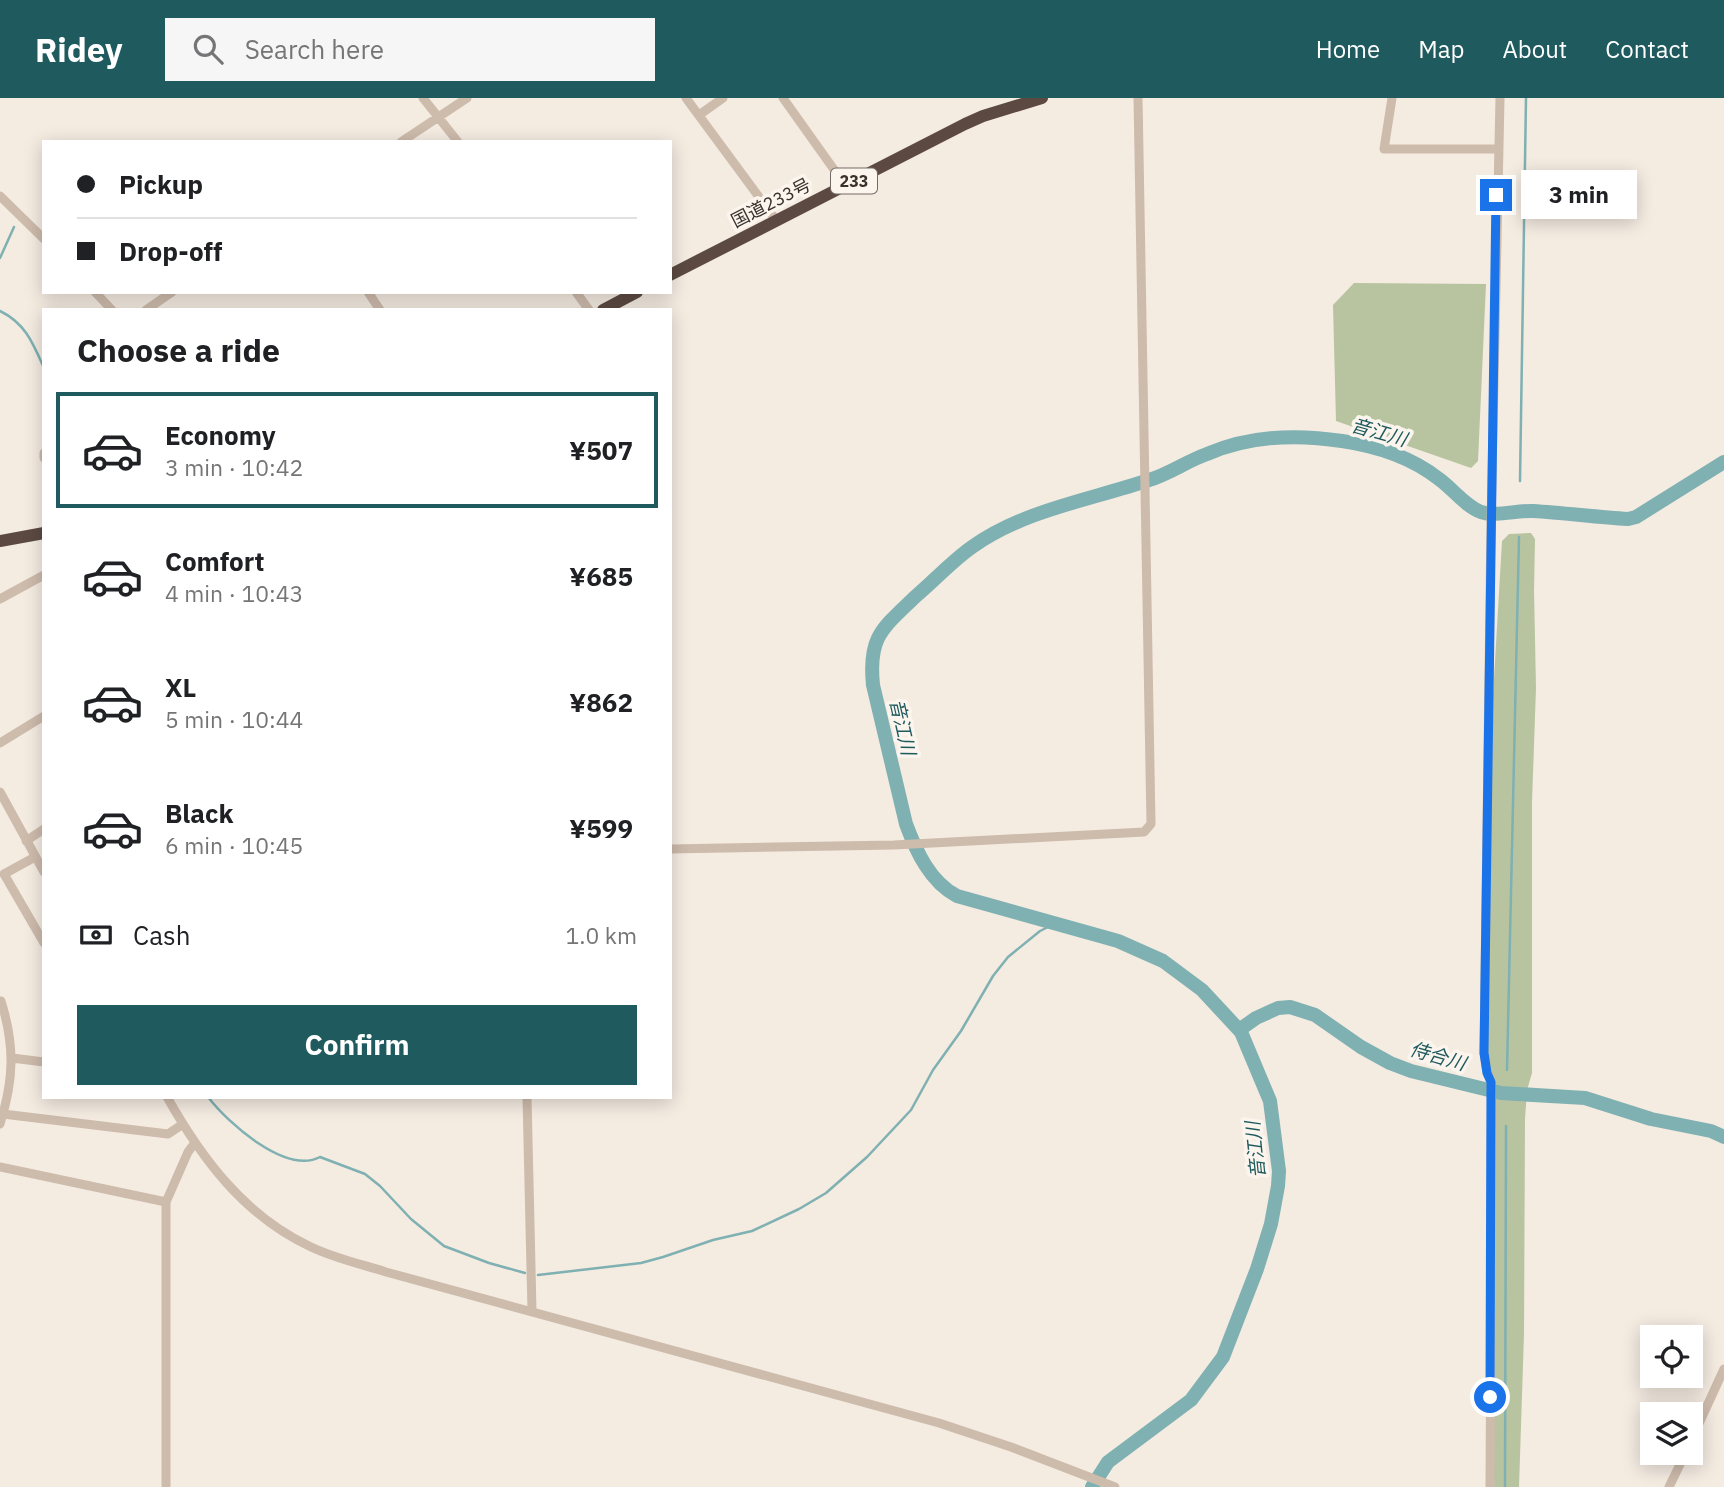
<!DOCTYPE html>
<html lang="en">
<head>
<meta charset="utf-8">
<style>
	:root { --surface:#fff; --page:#f6f6f6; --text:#202124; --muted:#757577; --line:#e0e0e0; --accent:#1f5a5e }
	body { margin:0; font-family:"IBM Plex Sans","Noto Sans JP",sans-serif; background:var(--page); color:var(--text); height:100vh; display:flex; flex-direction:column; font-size:26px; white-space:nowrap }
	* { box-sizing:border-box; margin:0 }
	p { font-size:23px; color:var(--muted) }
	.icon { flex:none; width:38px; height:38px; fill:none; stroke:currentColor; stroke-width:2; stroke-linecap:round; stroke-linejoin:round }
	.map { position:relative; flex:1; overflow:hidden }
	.drawer { position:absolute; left:42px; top:210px; width:630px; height:791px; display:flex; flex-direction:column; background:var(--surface); border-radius:0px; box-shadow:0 4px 18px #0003 }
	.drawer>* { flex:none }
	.banner { position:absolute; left:42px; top:42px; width:630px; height:154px; border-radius:0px; box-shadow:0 4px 18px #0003; display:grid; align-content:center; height:154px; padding:0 35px; background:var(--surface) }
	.controls { position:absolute; left:1640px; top:1227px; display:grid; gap:14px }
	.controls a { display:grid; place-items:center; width:63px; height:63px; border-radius:0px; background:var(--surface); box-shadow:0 4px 18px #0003; font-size:35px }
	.end { position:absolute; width:32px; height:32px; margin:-16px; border:9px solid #1a73e8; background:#fff; box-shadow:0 0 0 4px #fff }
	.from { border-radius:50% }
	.bubble { position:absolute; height:49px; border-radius:0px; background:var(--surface); box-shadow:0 4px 18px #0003; font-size:23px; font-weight:800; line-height:49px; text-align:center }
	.banner b { display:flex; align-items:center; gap:24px; height:66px; font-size:26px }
	.banner b+b { border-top:2px solid var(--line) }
	.banner i { width:18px; height:18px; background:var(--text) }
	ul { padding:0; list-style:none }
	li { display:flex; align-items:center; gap:21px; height:116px; margin:0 14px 10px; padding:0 21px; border:4px solid transparent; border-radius:0px }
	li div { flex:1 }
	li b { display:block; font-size:26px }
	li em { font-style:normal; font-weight:800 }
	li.selected { border-color:var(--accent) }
	li>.icon { width:63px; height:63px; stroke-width:1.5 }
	h2 { padding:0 35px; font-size:32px; line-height:84px }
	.pay { display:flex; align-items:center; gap:18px; height:77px; padding:0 35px; font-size:26px }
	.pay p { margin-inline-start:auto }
	.cta { display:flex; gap:14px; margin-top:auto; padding:14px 35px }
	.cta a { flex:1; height:80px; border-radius:0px; background:var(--accent); color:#fff; font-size:28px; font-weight:800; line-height:80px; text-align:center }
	header { display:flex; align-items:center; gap:42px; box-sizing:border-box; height:98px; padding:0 35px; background:var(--accent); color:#fff }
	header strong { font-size:33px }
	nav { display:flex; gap:38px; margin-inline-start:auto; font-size:24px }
	.search { width:490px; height:63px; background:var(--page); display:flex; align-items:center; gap:18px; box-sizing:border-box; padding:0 24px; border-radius:0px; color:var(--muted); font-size:26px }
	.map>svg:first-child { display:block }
	.green { fill:#b8c4a0 }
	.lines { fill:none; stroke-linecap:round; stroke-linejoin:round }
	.stream { stroke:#7fb0b2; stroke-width:2.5 }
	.river { stroke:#7fb0b2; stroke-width:14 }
	.minor { stroke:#cdbbac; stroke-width:9 }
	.highway { stroke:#5c4a42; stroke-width:12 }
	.route { stroke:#1a73e8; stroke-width:9 }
	.labels { text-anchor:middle; stroke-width:7; stroke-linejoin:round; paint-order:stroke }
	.shield { fill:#fbf5ee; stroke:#756b66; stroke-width:2 }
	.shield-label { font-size:16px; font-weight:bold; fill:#3b302b }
	.street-label { font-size:18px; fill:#3b302b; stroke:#fbf5ee }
	.water-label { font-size:19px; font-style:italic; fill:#1f5a5e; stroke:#fbf5ee }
</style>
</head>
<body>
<header>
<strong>Ridey</strong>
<div class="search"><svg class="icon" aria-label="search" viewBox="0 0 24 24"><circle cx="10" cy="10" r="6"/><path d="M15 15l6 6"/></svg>Search here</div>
<nav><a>Home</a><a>Map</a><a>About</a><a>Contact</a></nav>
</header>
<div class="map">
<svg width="1724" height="1389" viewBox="0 0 1724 1389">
	<rect width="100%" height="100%" fill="#f4ebe1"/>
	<path class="green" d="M1354,185L1486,186L1478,363L1471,370L1336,323L1333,207Z
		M1531,435L1535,441L1534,493L1536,590L1532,704V975L1527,992L1525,1021L1524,1236L1519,1389H1490L1492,1013L1484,955L1486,718L1502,443L1509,436Z"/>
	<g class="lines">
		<path class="stream" d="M0,160L14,129
			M0,213C25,225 33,245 44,270
			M1520,383L1526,0
			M1507,972L1519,439
			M208,999C228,1025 286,1077 320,1059L365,1076L380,1088L411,1121L444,1148L489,1165L525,1175
			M538,1177L641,1165L663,1159L713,1142L752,1133L799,1111L826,1095L867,1059L911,1012L933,972L961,933L993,878L1008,859L1040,833L1054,826
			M1505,1389L1506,1028"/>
		<path class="river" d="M1239,932L1256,920L1278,910L1290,909L1315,917L1361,949L1390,965L1411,973L1501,995L1585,1000L1651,1021L1711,1033L1724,1039
			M1092,1389L1108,1364L1191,1302L1223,1259L1257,1171L1271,1126L1278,1088L1279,1073L1270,1003L1241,934L1202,892L1163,863L1118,843L957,798C930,784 916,753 906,726L873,587C868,538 883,530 916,498C935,482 952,463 972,449C1024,412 1090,402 1149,382C1169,376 1187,363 1207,356C1249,338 1297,336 1342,343C1377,348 1411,359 1439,381C1453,391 1465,408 1481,414C1496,419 1517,412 1533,413C1565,415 1596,419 1628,421L1636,419L1724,364"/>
		<path class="minor" d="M423,0L458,44
			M686,0L776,122
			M783,0L845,87
			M1392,0L1384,51H1497
			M699,17L723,0
			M401,44L467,0
			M0,98L44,141
			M95,194L112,212
			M368,194L380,212
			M576,194L589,212
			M146,212L172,194
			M44,355V360
			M0,501L44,477
			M0,645L44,618
			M0,694L44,774
			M26,743L44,731
			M670,751L894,747L1144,734L1151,726L1138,0
			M35,759L4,776L44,845
			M12,960L44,964
			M167,999C202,1061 244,1117 309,1148C333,1160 361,1166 386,1174L939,1325L1011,1349L1115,1389
			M527,999L532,1213
			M3,1016L168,1036L183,1026
			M0,1026C14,981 15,948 1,903
			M0,1069L166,1104
			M1690,1345L1724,1271
			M166,1389V1104L188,1054L194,1046
			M1490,1389L1492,1013L1491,983L1487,974L1484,955L1491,425L1500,0
			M1669,1389L1686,1354"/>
		<path class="highway" d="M670,177L965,26L983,18L1042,0
			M603,212L637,194
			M0,443L44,435"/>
	</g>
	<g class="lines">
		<path class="route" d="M1490,1299L1491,984L1487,975L1484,955L1496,97"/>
	</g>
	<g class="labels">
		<rect class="shield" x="831" y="70.5" width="46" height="25" rx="5"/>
		<g class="shield-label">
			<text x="854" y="89">233</text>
		</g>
		<g class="street-label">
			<text transform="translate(771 105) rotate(-27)" y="6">国道233号</text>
		</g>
		<g class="water-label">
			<text transform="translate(1379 334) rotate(16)" y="7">音江川</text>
			<text transform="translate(903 629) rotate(77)" y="7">音江川</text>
			<text transform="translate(1438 958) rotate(16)" y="7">侍合川</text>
			<text transform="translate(1255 1052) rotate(-96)" y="7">音江川</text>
		</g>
	</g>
</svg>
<div class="controls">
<a><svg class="icon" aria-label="locate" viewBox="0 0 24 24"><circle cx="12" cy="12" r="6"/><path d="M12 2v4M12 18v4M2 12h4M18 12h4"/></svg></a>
<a><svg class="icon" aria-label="layers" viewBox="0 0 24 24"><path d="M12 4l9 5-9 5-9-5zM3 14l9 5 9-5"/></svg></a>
</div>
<i class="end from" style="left:1490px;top:1299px"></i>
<i class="end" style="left:1496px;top:97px"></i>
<div class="bubble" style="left:1521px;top:72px;width:116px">3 min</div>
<div class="banner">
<b><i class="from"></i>Pickup</b>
<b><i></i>Drop-off</b>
</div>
<section class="drawer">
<h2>Choose a ride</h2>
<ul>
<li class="selected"><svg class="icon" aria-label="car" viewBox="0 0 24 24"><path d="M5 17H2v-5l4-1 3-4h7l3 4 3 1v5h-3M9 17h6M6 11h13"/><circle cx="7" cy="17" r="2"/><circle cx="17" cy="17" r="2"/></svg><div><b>Economy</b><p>3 min · 10:42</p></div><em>¥507</em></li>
<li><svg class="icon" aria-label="car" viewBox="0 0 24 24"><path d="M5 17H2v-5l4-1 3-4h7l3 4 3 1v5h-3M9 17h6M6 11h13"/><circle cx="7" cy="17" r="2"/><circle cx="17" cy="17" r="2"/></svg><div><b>Comfort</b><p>4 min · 10:43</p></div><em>¥685</em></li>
<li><svg class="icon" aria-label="car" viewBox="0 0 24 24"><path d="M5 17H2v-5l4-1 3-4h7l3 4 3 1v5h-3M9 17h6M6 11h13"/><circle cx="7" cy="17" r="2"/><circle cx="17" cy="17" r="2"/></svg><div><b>XL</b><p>5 min · 10:44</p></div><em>¥862</em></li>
<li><svg class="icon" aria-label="car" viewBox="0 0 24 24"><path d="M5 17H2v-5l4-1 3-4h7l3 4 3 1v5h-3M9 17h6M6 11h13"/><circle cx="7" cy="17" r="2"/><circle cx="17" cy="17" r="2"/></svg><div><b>Black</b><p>6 min · 10:45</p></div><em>¥599</em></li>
</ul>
<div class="pay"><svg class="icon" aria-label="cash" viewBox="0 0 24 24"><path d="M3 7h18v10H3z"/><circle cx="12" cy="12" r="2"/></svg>Cash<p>1.0 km</p></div>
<div class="cta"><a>Confirm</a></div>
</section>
</div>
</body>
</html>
